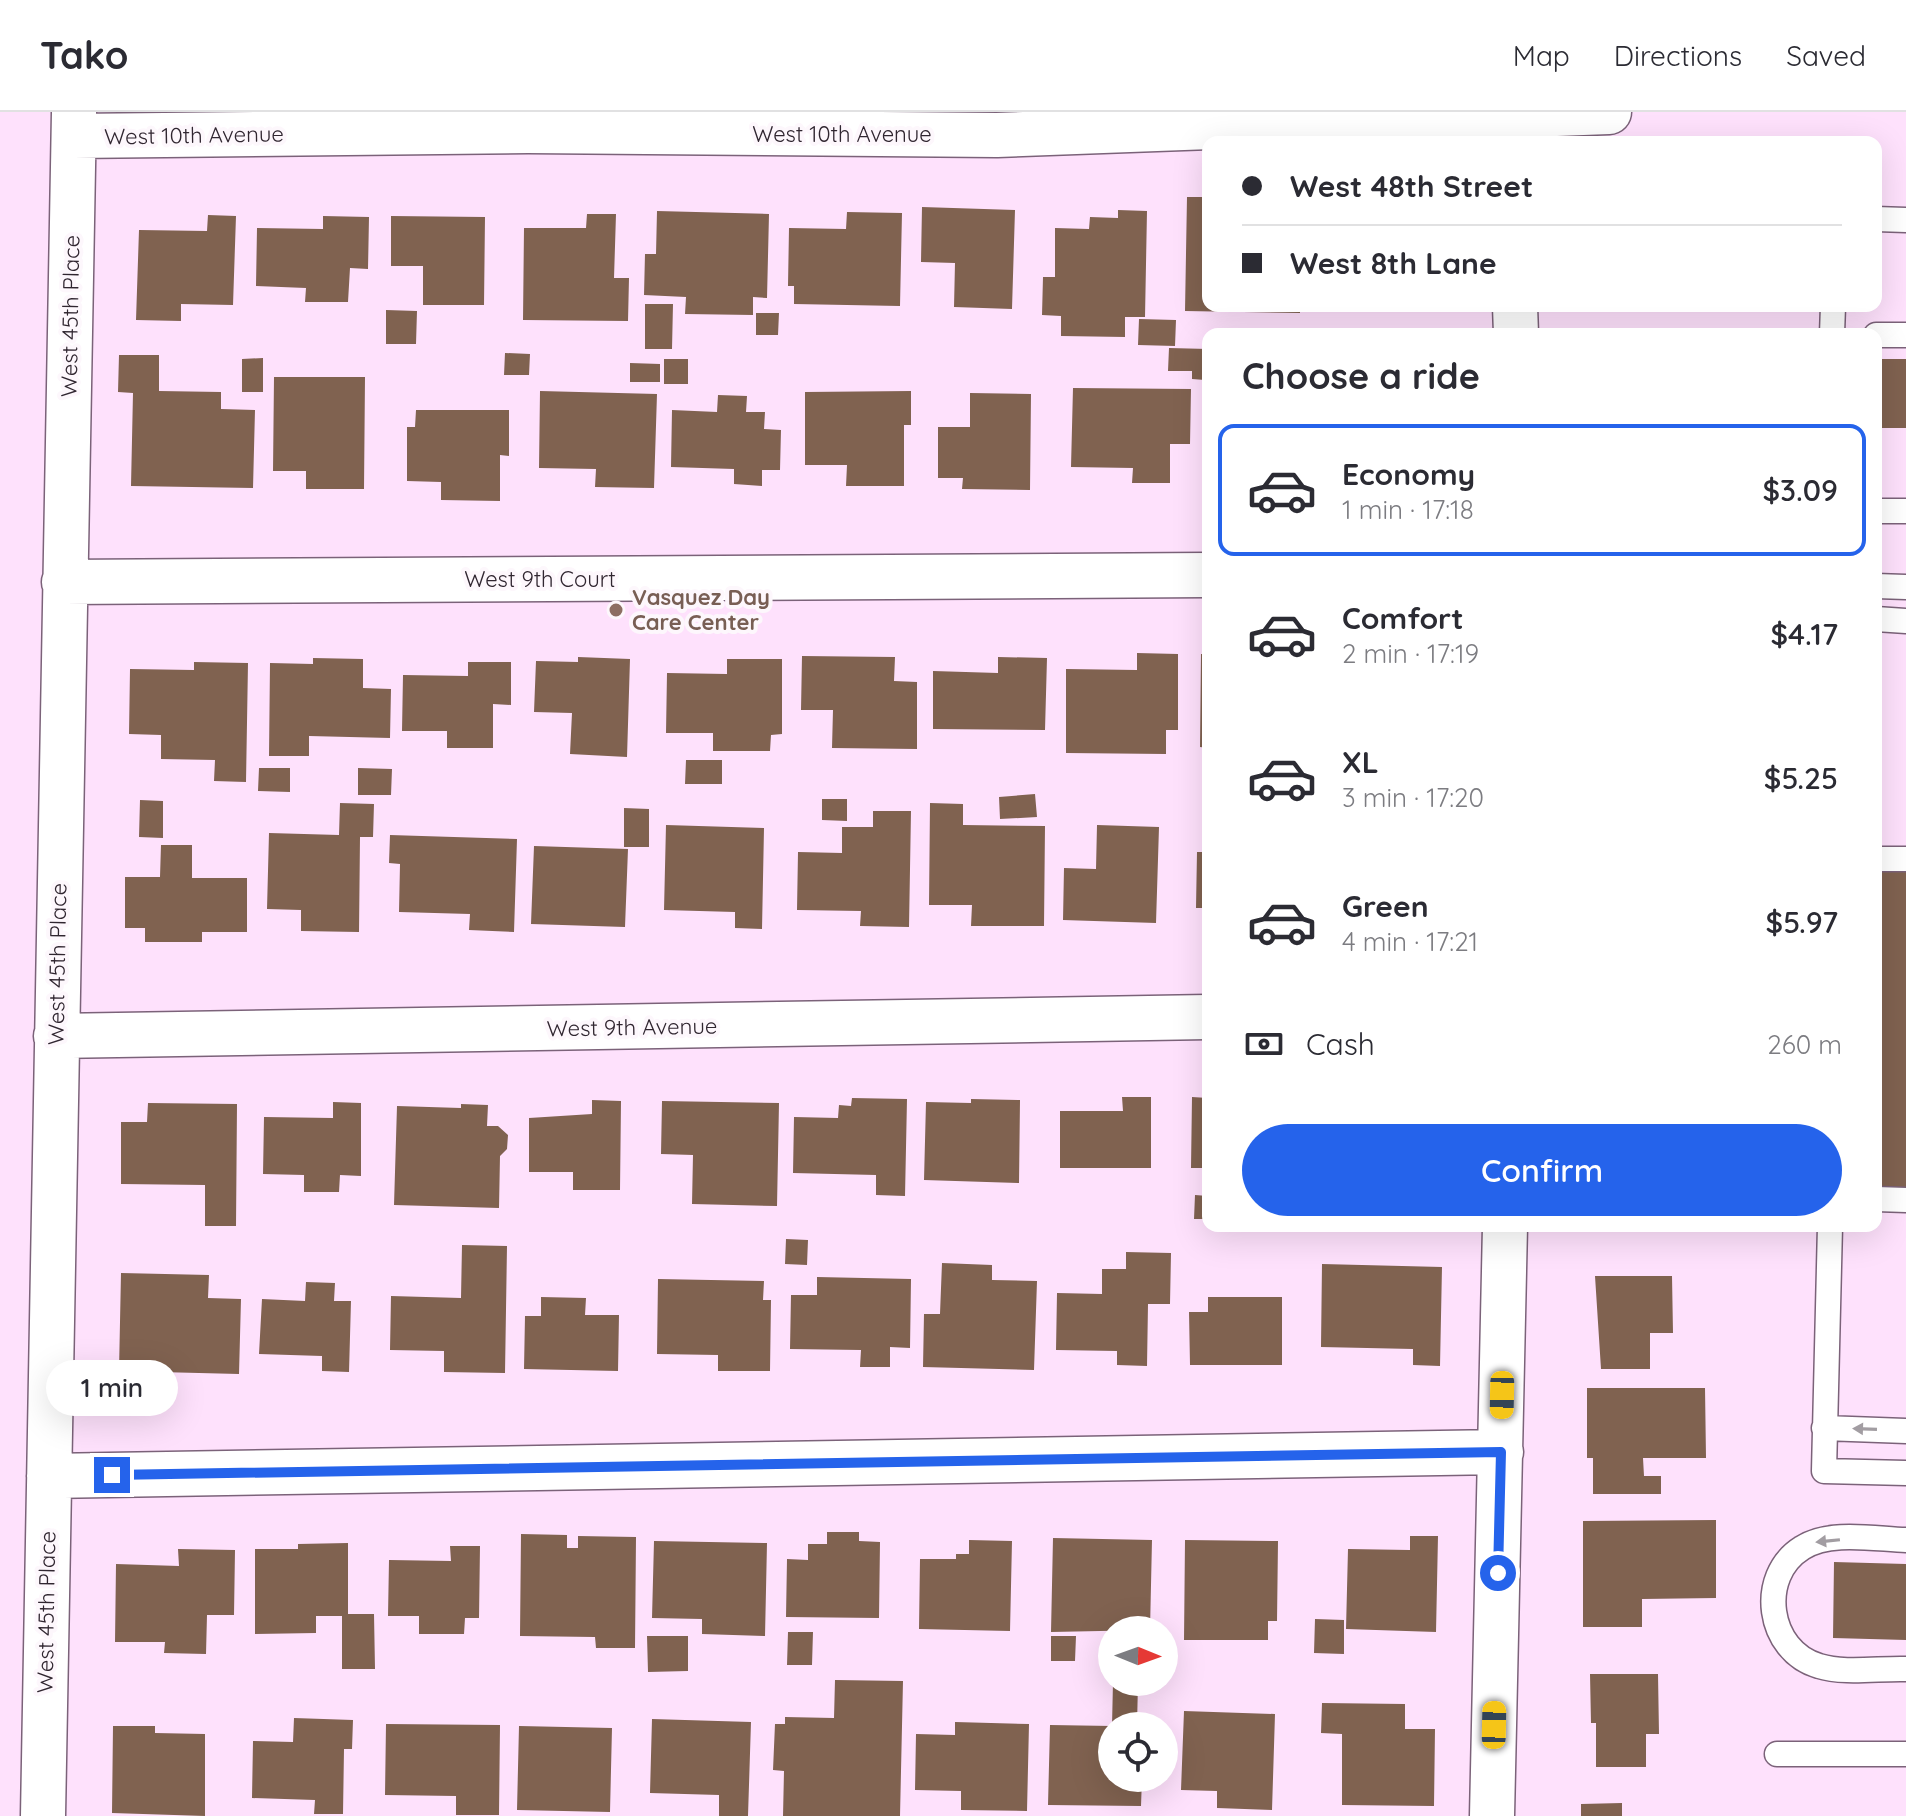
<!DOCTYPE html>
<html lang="en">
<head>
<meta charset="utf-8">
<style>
	:root { --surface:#fff; --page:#f7f7f7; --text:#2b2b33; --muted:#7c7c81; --line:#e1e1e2; --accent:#2563eb }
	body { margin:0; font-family:Quicksand,sans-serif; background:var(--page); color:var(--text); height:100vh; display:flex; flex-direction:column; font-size:30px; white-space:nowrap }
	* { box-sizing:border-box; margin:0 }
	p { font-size:26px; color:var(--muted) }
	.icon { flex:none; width:44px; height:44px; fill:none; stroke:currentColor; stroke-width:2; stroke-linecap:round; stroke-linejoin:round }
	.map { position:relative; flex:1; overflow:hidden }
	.side { position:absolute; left:1202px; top:216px; width:680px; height:904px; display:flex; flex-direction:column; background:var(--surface); border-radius:16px; box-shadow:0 8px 32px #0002 }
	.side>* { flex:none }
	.banner { position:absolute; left:1202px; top:24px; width:680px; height:176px; border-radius:16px; box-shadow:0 8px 32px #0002; display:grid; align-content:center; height:176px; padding:0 40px; background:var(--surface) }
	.needle { width:52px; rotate:91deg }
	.tools { position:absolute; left:1098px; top:1504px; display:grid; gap:16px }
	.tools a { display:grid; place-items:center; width:80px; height:80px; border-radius:50%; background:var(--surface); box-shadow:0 8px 32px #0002; font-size:40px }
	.end { position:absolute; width:36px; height:36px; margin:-18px; border:10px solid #2563eb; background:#fff; box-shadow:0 0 0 4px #fff }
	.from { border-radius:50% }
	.bubble { position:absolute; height:56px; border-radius:28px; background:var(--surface); box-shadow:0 8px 32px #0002; font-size:26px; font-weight:600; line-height:56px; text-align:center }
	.car { position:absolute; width:24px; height:48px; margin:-24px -12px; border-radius:10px; box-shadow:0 0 6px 2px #0007; background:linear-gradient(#f5c518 24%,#345 0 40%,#f5c518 0 76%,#345 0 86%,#f5c518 0) }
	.banner b { display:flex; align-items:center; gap:28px; height:76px; font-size:30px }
	.banner b+b { border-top:2px solid var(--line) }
	.banner i { width:20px; height:20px; background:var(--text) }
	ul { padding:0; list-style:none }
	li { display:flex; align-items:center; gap:24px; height:132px; margin:0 16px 12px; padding:0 24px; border:4px solid transparent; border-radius:16px }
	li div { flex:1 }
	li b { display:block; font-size:30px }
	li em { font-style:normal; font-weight:600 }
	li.selected { border-color:var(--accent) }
	li>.icon { width:72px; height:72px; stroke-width:1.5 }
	h2 { padding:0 40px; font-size:36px; line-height:96px }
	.pay { display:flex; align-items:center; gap:20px; height:88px; padding:0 40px; font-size:30px }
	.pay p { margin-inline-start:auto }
	.cta { display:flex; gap:16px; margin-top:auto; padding:16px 40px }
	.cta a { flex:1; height:92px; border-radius:48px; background:var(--accent); color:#fff; font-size:32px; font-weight:600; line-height:92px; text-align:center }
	header { display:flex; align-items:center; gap:48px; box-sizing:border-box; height:112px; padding:0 40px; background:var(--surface); border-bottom:2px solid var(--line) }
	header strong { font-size:38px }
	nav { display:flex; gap:44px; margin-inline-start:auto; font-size:28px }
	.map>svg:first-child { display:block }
	.building { fill:#806250 }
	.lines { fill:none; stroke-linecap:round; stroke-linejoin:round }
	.service-casing { stroke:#7b6279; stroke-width:27 }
	.minor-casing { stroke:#7b6279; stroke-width:47 }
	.service { stroke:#fff; stroke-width:24 }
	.minor { stroke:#fff; stroke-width:44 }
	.oneway { fill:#a29da2 }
	.route { stroke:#2563eb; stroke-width:10 }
	.education-dot { fill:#8d6e63; stroke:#fdf7fc; stroke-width:3 }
	.labels { text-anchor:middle; stroke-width:8; stroke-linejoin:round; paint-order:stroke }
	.street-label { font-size:22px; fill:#302630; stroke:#fdf7fc }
	.education-label { font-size:22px; font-weight:bold; fill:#785e54; stroke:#fdf7fc; text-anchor:start }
</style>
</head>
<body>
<header>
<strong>Tako</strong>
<nav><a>Map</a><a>Directions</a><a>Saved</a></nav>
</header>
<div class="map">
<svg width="1906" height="1704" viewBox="0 0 1906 1704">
	<rect width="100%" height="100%" fill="#fee1fc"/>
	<path class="building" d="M1187,85H1208V194H1300V201L1185,199Z
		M922,95L1015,98L1012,197L954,195L955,151L921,150Z
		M1118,98L1147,99L1145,205H1125V225L1061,224V204L1042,203L1043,165H1055V116L1089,117L1090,105L1118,106Z
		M657,99L769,102L767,186L753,185V203L685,202L686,185L644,183L645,142H656Z
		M847,100L902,101L900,194L794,192V174H788L789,116L846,117Z
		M587,102H616L614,166H629L628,209L523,208L524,116H586Z
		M208,103L236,104L233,193L181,192V209L136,208L139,118L207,119Z
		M323,104L369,105L368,157L350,156L348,190H305L306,176L256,174L257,116L323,117Z
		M391,104L485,105L484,193H423V154H391Z
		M645,192H673L672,237H645Z
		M386,198L417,199L416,232H386Z
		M756,201H779L778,223H756Z
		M1139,207L1176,208L1175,234L1138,233Z
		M1169,236L1208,237V352H1203L1205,268L1192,267V259H1168Z
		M505,241L530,242L529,263H504Z
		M119,243H159V279L221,280V297L255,298L253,376L131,374L133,281L118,280Z
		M263,246V280H242V247Z
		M664,247H688V272H664Z
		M1876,247H1906V316H1876Z
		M630,251L660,252V270H630Z
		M274,265H365L364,377H306V359H273Z
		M1073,276L1191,277L1190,332H1170V371H1132L1133,356L1071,355Z
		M540,279L657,282L654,376L595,375L596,357L539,356Z
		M911,279V313H904V374H846L847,353H805V280Z
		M970,281L1031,282L1030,378L962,377L963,366H938V315H970Z
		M718,283L747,284L746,300H765L764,317L781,318L780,358H762V374L734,372V357L671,355L672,298L717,300Z
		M416,298H509V344L500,343V389L441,388V370L407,369V315H415Z
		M1137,541L1178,542V618H1166V642L1066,641V557L1137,558Z
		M1201,542H1208V636L1200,635Z
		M802,544L895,545L894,569L917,570V637L832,636L833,598H801Z
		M578,545L630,547L627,645L570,642L572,601L534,600L536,549L578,550Z
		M998,545L1047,546L1045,618L933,617V559L998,561Z
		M313,546L363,547V576L391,577L390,626L309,624V644H269L270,551L313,552Z
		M727,547H782V622L771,623L770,639H713V621H666L667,561L727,562Z
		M194,550L248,551L246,670L214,669L215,648L161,647V623L129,622L130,557L194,558Z
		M468,550H511V593L493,592V636H447V619H402L403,563L468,564Z
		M686,648H722V672H685Z
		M259,656H290V680L258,679Z
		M358,656L392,657L391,683H358Z
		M1035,682L1037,705L1000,707L999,685Z
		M822,687H847V709L822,708Z
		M140,688L163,689V726L139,725Z
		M340,691L374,692L373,725H360L359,820L301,819V798L267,797L269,721L339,723Z
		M930,691L963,692V713L1045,714L1044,814H971L972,793H929Z
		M624,696L649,697V735H624Z
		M873,699H911L909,815L860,814L861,799L797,798L798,740L842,741V715H873Z
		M666,713L764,716L762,817L735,816V800L664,798Z
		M1097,713L1159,715L1156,811L1063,808L1064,756L1096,757Z
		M390,723L517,727L514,820L469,818L470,802L399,800L400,752L389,751Z
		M161,733H192V766H247V820H202V830H145V816H125V765H160Z
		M534,734L628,737L625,815L531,812Z
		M1197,740H1208V796H1196Z
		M1876,757H1906V1079H1876Z
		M1122,985H1151V1056H1060V999H1123Z
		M1192,985L1208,986V1056H1191Z
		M852,986L907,987L905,1084L876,1083V1063L793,1061L794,1005L838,1006L839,993L851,994Z
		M971,987L1020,988L1019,1071L924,1068L926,990L971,991Z
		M592,988L621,989L620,1078H573V1060H529V1006L592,1002Z
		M662,989L779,991L777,1094L692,1092L693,1043L661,1042Z
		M333,990L361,991V1064L340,1063L339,1080H304V1063L263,1062L264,1005L333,1006Z
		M148,991L237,992L236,1114H205V1073L121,1072V1010H147Z
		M461,992L488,993L487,1014H498L508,1023L507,1037L500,1044L499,1096L394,1093L397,994L461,996Z
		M1195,1083L1208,1084V1107H1194Z
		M1601,1114H1682V1119H1601Z
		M786,1127L808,1128L807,1153L785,1152Z
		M462,1133L507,1134L505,1261L444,1260V1239L390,1238L391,1184L461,1186Z
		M1126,1140L1171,1141L1170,1192H1148L1147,1254L1117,1253V1239L1056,1238L1057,1181L1102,1182V1157H1126Z
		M942,1151L992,1153V1168L1037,1169L1034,1258L923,1255L924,1202H940Z
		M1322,1152L1442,1155L1440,1254L1413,1253V1237L1321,1235Z
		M121,1161L209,1163L208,1186L241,1187L239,1262L119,1259Z
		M1595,1164H1672L1673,1221H1650V1257H1601Z
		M817,1165L911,1167L910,1236L890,1235V1255H860L861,1238L790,1237L791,1183H817Z
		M658,1167L764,1169L763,1188H771L770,1259H718V1243L657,1242Z
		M306,1170L335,1171L334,1189H351L349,1260L322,1259V1244L259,1242L262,1187L305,1189Z
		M541,1185L586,1186L585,1203H619L618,1259L524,1257L525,1204H541Z
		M1208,1185H1282V1253H1190L1189,1200H1208Z
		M1587,1276H1705L1706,1346H1643L1644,1364H1661V1382H1593V1346H1587Z
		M1716,1408V1486L1642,1487V1515H1583V1409Z
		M827,1420H859V1429L880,1430L879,1506L786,1505L787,1447L808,1448V1432H827Z
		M521,1422L567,1423V1436H578V1424L636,1425L635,1536H596L595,1525L520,1524Z
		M1410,1424H1438L1436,1520L1346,1517L1348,1437L1410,1438Z
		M1053,1426L1152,1428L1150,1518L1051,1520Z
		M969,1428L1012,1429L1010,1519L919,1517L920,1447H956V1442H969Z
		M1185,1428L1278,1429L1277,1509H1268V1528H1184Z
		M654,1429L767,1431L765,1524L702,1522V1507L652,1506Z
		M348,1431V1502H374L375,1557H342V1504H316V1521L255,1522V1437H298V1432Z
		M450,1434H480L479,1506H465L464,1522H419V1504H388L389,1448L451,1449Z
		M178,1437L235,1438L234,1503H207L206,1542L164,1541L165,1530H115L116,1452L179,1454Z
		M1834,1450L1906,1452V1528L1833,1526Z
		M1315,1507L1344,1508V1542L1314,1541Z
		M788,1520H813L812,1553H787Z
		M647,1524H688V1559L648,1560Z
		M1051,1524H1076L1075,1549H1051Z
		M1590,1562H1658L1659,1622H1646V1655H1596V1611H1591Z
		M835,1568L903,1569L900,1704H783L784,1659L773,1658L775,1612H785V1605L834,1606Z
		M1113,1570H1138L1137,1614H1112Z
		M1322,1591L1405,1592V1617H1435L1434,1694L1342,1693V1622L1321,1621Z
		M1184,1599L1275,1602L1272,1698L1217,1696V1679L1181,1678Z
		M294,1606L353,1608L352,1637H344L343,1702H314L315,1688L252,1686L253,1629L293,1630Z
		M652,1607L751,1610L748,1704H719V1683L650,1681Z
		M955,1610L1029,1612L1027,1699L961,1698V1679L915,1678L916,1622L955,1623Z
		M386,1612L500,1613L499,1703H456V1684L385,1683Z
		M1050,1613L1112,1614V1666H1142L1141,1694L1048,1693Z
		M113,1614H155V1621L205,1622V1704L112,1701Z
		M519,1614L612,1616L610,1700L517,1698Z
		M1622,1691V1704H1581V1692Z"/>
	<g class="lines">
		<g class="service-casing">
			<path id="service" d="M1876,107L1906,108
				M1832,222L1833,194
				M1876,223H1906
				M1876,399H1906
				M1876,474L1906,475
				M1876,507L1906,509
				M1876,747H1906
				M1876,1087L1906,1088
				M1830,1114L1824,1359L1906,1361
				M1824,1316L1906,1319
				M1906,1428C1875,1427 1829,1418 1802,1436C1757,1464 1767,1539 1819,1554C1844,1562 1880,1556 1906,1557
				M1777,1642H1906"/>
		</g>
		<g class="minor-casing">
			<path id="minor" d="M74,24L528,19L997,23L1609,0
				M1515,194L1516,222
				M64,470L1208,463
				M56,924L1208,905
				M49,1364L1501,1340
				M43,1704L74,0
				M1492,1704L1505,1114"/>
		</g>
		<use href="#service" class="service"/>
		<use href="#minor" class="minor"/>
	</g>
	<defs><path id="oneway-solid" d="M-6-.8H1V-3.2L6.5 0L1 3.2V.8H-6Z" transform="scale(2)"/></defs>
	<g class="oneway">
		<use href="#oneway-solid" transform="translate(1865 1317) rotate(-178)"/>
		<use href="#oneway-solid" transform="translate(1828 1429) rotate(174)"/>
	</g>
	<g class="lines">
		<path class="route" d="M112,1363L1501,1340L1498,1461"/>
	</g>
	<circle class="education-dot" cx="616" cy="498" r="8"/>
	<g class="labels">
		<g class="street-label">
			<text x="842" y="30">West 10th Avenue</text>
			<text transform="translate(194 23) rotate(-1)" y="8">West 10th Avenue</text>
			<text transform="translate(70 204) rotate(-89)" y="8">West 45th Place</text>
			<text x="540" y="475">West 9th Court</text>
			<text transform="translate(57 852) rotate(-89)" y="8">West 45th Place</text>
			<text transform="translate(632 915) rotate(-1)" y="8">West 9th Avenue</text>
			<text transform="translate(46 1500) rotate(-89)" y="8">West 45th Place</text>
		</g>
		<g class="education-label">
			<text x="632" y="493">Vasquez Day<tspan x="632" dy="25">Care Center</tspan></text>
		</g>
	</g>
</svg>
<div class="tools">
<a><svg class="needle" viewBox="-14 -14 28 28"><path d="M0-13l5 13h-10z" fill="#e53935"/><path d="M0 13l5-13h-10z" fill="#7c7c81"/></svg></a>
<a><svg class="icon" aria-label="locate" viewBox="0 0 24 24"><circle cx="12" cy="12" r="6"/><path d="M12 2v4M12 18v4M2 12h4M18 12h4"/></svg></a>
</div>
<i class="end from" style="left:1498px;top:1461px"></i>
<i class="end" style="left:112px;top:1363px"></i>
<div class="bubble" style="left:46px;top:1248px;width:132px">1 min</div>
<i class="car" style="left:1502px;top:1283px;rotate:181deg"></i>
<i class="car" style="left:1494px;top:1613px;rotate:1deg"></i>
<div class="banner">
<b><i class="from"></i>West 48th Street</b>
<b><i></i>West 8th Lane</b>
</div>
<section class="side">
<h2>Choose a ride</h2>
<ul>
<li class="selected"><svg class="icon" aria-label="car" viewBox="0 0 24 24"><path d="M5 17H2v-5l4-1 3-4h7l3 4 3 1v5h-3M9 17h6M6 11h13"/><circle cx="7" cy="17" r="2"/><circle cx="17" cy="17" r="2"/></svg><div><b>Economy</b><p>1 min · 17:18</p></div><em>$3.09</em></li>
<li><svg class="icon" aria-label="car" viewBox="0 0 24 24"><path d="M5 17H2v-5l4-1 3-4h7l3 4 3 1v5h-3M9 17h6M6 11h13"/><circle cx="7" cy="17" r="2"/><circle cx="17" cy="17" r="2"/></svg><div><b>Comfort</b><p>2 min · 17:19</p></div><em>$4.17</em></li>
<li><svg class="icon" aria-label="car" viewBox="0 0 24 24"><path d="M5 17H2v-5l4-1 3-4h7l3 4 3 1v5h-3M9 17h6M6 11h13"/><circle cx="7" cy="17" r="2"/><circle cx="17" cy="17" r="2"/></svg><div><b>XL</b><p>3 min · 17:20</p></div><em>$5.25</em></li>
<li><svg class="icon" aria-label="car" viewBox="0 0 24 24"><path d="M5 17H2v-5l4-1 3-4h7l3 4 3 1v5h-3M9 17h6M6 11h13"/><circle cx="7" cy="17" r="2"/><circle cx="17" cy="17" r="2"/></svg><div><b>Green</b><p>4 min · 17:21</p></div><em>$5.97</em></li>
</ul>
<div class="pay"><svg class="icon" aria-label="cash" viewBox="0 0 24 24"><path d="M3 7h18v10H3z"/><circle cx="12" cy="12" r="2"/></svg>Cash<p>260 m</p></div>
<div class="cta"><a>Confirm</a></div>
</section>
</div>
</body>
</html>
